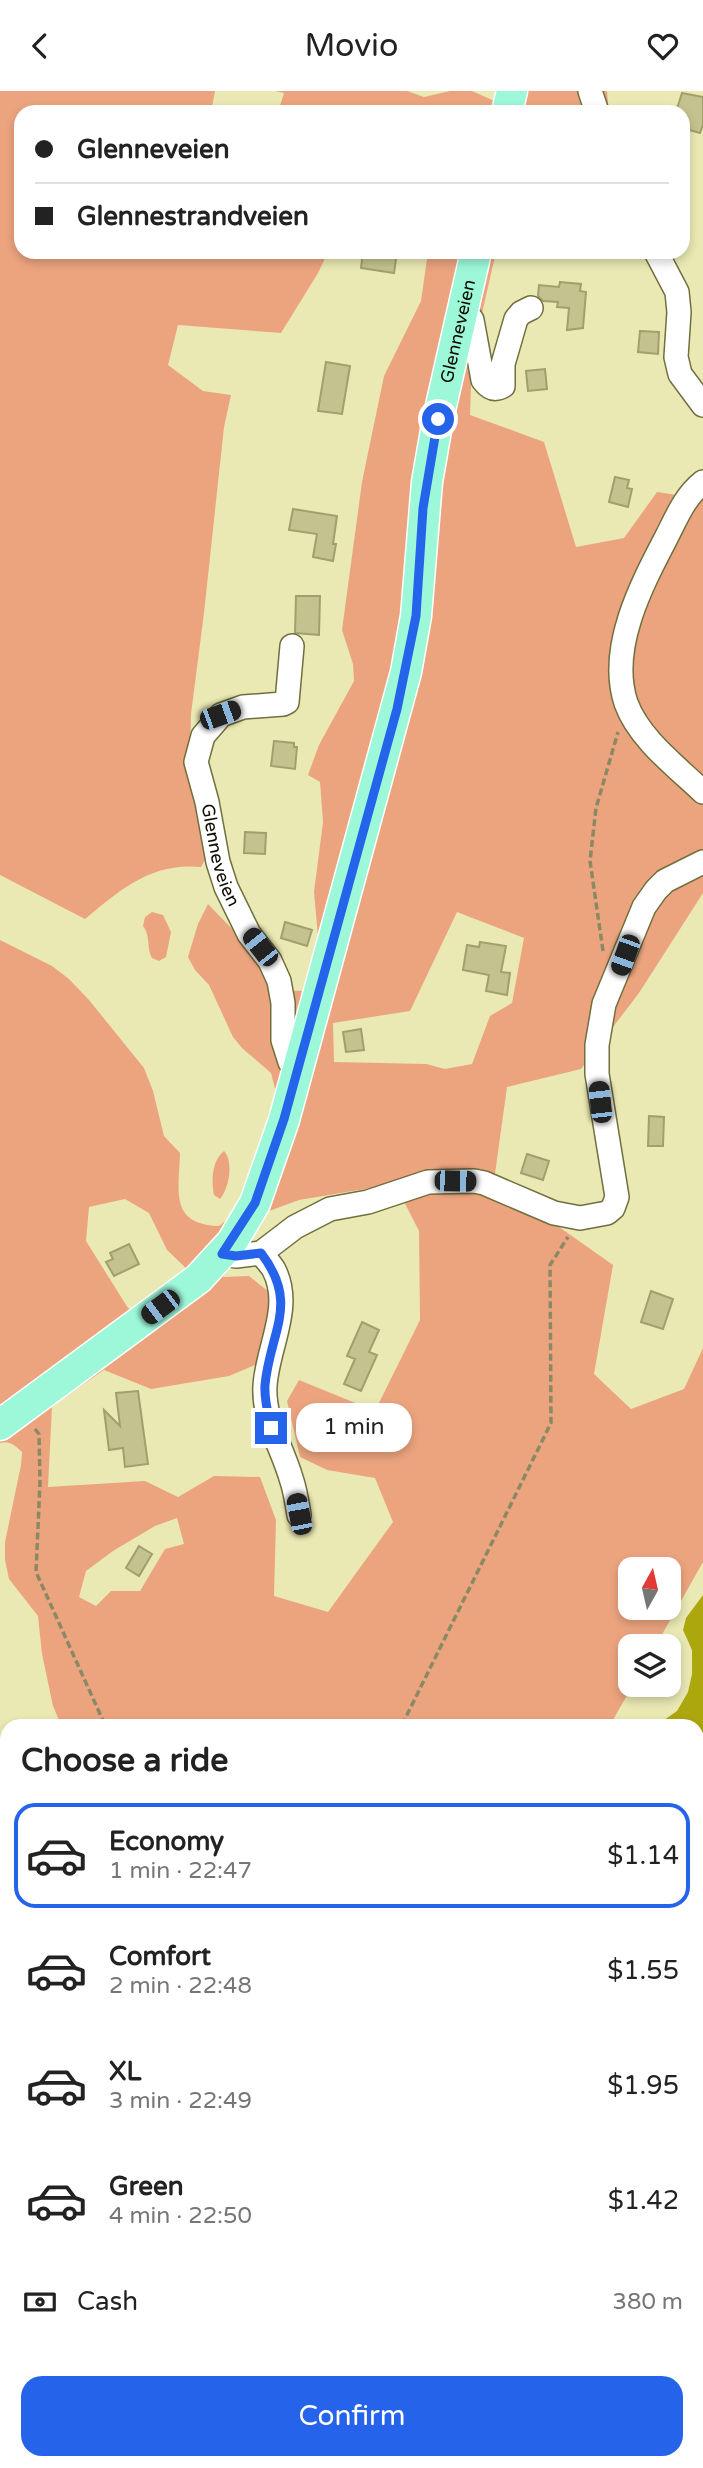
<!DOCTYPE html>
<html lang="en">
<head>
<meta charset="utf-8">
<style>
	:root { --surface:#fff; --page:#f6f6f6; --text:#222; --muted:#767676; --line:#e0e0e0; --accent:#2563eb }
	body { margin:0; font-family:"Varela Round",sans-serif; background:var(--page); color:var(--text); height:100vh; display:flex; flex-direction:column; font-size:26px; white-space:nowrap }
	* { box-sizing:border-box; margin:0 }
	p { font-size:23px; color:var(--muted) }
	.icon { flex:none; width:38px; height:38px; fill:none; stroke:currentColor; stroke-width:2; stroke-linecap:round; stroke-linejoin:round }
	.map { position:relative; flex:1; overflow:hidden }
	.details { position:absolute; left:0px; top:1628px; width:704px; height:751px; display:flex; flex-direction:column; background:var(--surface); border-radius:21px 21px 0 0; box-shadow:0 4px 10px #0003 }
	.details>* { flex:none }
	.hud { position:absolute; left:14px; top:14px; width:676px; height:154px; border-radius:21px; box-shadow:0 4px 10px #0003; display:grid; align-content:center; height:154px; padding:0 21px; background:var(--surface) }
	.needle { width:46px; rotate:8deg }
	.tools { position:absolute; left:618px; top:1466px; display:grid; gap:14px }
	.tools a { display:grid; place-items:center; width:63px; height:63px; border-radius:14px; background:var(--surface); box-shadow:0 4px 10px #0003; font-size:35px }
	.end { position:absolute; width:32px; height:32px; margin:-16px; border:9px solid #2563eb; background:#fff; box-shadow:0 0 0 4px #fff }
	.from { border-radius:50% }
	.bubble { position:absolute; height:49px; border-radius:21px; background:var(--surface); box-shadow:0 4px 10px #0003; font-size:23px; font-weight:600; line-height:49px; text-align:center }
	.car { position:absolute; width:21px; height:42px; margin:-21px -10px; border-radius:9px; box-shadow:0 0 5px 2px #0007; background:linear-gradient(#222 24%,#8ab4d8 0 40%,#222 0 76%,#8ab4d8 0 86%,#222 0) }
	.hud b { display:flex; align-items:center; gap:24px; height:66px; font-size:26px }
	.hud b+b { border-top:2px solid var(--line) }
	.hud i { width:18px; height:18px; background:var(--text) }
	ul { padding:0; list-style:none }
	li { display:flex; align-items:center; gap:21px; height:105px; margin:0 14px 10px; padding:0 7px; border:4px solid transparent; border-radius:21px }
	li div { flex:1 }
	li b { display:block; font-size:26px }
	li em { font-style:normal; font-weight:600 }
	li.active { border-color:var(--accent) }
	li>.icon { width:63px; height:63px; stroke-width:1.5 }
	h2 { padding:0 21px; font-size:32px; line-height:84px }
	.pay { display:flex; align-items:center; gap:18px; height:77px; padding:0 21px; font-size:26px }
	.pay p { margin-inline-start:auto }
	.button { display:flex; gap:14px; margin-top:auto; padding:14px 21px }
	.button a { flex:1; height:80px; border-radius:21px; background:var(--accent); color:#fff; font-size:28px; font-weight:600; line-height:80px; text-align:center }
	header { display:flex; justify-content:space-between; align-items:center; height:91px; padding:0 21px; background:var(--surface); font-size:32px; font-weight:600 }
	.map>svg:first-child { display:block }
	.green { fill:#eca47f; fill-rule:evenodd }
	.water { fill:#aca70d }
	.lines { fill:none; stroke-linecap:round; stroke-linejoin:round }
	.river { stroke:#aca70d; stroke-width:33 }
	.building { fill:#c4c38f; stroke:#a1a06d; stroke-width:2 }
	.minor-casing { stroke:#706f3e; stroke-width:26 }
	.major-casing { stroke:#fff; stroke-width:33 }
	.path { stroke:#8a8966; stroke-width:3.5; stroke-dasharray:7 3.5; stroke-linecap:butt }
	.minor { stroke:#fff; stroke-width:23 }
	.major { stroke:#9df8da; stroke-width:30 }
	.route { stroke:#2563eb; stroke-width:9 }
	.labels { text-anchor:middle; stroke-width:5; stroke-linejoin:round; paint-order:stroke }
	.street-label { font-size:18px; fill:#0d0c00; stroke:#eae9b4 }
</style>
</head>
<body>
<header><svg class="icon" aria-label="back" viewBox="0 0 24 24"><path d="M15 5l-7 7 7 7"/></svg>Movio<svg class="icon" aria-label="heart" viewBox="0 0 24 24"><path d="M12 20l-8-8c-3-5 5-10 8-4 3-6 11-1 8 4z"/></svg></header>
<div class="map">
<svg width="703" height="2377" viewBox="0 0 703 2377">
	<rect width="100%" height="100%" fill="#eae9b4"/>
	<path class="green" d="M0,0H215L211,21H21V161H328L318,182L281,242L178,234L168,274L203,300L231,304L224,336L204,522L191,623L190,673L211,758L201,776C152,771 121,798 85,828L0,784Z
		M275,0H407L424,6L450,0H472L499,12L502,0H607L609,21H278L284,2Z
		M428,161H496L472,266L470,324L544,351L576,456L624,447L657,401L703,408V802L639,902L581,978L507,996L494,1090L613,1174L594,1283L631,1318L684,1298L703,1257V1471L655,1556H630V1594H633L610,1634H61L53,1615L42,1563L38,1525L9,1488L5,1469V1451L21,1374L22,1361C16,1355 9,1349 0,1352V849L52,875L69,888L89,909L144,977L153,1000L164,1045L180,1062C179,1100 169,1133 219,1135L236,1121L278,1009L271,982L242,957L233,946L209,894L195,879L188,866L198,833L208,813L264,871L271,899L305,900L318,846L314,801L323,731L320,691L308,684L319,654L354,590L353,573L342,539L362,391L384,285L421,210ZM457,821L524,847L512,912L490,925L472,973L445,978L426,973L334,971L333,932L410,920ZM395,1093L419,1140L420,1229L375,1320L299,1289L287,1310L300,1366L327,1379L375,1387L393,1431L328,1521L274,1505L276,1429L260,1386L214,1385L178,1406L145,1390L48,1396L52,1315L104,1279L151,1298L229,1285L255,1274L265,1260L269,1201L249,1185L223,1186L246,1152L261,1123L299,1109ZM125,1108L149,1122L167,1159L190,1181L136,1221L128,1217L86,1150L89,1116ZM177,1427L184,1453L165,1458L140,1500H111L96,1515L79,1506L86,1480L113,1460L155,1435ZM630,1479H668V1517H630Z
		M152,821L163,824L171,841L166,866L159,870L152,867C146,857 151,845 143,835L145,826Z
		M224,1060C234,1070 229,1098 220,1108L214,1104C211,1090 212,1069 224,1060Z
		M0,1784L7,1787V2202L0,2213Z"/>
	<path class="water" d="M703,1504V2377H0V2222L7,2212V2371H696V1634H657L677,1620L688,1601L692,1583V1559L683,1539L686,1527Z"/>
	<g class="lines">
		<path class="river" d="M0,1810L7,1831"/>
	</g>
	<path class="building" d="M682,2L703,6V34L700,42L682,37V21H676Z
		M363,161H397L394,182L361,177Z
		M560,191L581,193L580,200L586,201L583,237L567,239L569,217L557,216L558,211L543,210L538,205L539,194L559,196Z
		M640,240L659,241L658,263L638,261Z
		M326,271L350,275L342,323L318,320Z
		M545,278L547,298L528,300L526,280Z
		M615,386L629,389L627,397L632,398L628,416L609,411Z
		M293,418L337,425L333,453H336L333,470L313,466L317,443L289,439Z
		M296,505H320L319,544L295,542Z
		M274,650L294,652V656H297L295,678L271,675Z
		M245,741L266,742L265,763L244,762Z
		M285,831L312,839L307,855L281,847Z
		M480,851L506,855L501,881L510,882L507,904L486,900L489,884L463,879L467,854L479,856Z
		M361,938L364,959L346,961L343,941Z
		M649,1025L664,1026L663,1055H648Z
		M527,1063L549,1070L543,1089L521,1082Z
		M129,1153L139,1173L114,1185L106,1171L113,1168L110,1162Z
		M651,1200L673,1208L663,1238L641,1231Z
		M362,1231L379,1239L369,1261L377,1264L361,1300L344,1293L355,1268L347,1265Z
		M138,1300L148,1373L125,1376L123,1357L109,1359L104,1319L120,1335L116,1302Z
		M139,1455L152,1463L139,1485L126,1477Z"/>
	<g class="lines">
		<g class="minor-casing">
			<g id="minor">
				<path d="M590,0L597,21"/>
				<path d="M656,161L677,201L679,221L676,266L680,283L703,314"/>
				<path d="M464,218L472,229L483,289C489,297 494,300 503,295V273L516,228L521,222L531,217"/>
				<path d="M703,391C684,406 676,428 665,449C641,495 608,558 626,612C639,648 677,676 703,701"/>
				<path id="s1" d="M292,555L287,611L283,613L243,616L221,624L203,645L196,671L207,711L218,771L226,796L249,843L270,870L279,890L283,912V949L290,971L298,974"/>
				<path d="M261,1162C265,1168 271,1173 274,1179C293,1216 267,1257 265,1295C263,1328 282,1356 291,1387C295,1398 297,1411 299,1424"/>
				<path d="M222,1163L236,1165L261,1162L295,1136L330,1118L368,1111L428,1091L474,1090L484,1092L554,1122L580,1127L607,1122L613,1117L617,1106L597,983V954L604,913L644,816L656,799L665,790L703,771"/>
			</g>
		</g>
		<g class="major-casing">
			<g id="major">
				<path d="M507,21L512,0"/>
				<path id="s2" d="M0,1334L198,1188L232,1151L255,1112L284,1029L406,581L416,525L427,391L438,328L476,161"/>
			</g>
		</g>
		<path class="path" d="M603,860L590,770L596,717L618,641
			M35,1338L39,1343L40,1391L36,1481L105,1634
			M402,1634L551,1332L550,1174L568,1146
			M0,2205L7,2198"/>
		<use href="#minor" class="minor"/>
		<use href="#major" class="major"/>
	</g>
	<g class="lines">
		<path class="route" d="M271,1337C268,1323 264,1308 265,1294C270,1240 300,1213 261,1162L236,1165L222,1163L255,1112L284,1028L397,618L416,525L423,417L438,328"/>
	</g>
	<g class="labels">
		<g class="street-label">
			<text dy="6" stroke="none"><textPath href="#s2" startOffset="1239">Glenneveien</textPath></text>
			<text dy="6" stroke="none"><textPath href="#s1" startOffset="275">Glenneveien</textPath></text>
		</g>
	</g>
</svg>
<div class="tools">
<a><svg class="needle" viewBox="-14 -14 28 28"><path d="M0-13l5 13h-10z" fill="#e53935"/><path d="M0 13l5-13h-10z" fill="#767676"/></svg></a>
<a><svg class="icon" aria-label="layers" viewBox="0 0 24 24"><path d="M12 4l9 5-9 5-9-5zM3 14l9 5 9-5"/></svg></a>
</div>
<i class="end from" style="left:438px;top:328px"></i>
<i class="end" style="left:271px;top:1337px"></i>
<div class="bubble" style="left:296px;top:1312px;width:116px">1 min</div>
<i class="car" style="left:220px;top:624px;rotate:70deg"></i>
<i class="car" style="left:260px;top:856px;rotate:322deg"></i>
<i class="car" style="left:625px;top:864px;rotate:200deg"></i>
<i class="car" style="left:600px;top:1011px;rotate:354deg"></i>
<i class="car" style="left:455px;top:1090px;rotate:91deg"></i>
<i class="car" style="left:160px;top:1216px;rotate:233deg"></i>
<i class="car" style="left:299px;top:1423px;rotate:349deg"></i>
<div class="hud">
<b><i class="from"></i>Glenneveien</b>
<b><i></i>Glennestrandveien</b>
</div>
<section class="details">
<h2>Choose a ride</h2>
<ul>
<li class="active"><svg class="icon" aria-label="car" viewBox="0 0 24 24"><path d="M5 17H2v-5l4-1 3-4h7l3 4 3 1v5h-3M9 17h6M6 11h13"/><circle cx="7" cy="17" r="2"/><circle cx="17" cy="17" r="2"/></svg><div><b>Economy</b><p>1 min · 22:47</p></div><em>$1.14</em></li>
<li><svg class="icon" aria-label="car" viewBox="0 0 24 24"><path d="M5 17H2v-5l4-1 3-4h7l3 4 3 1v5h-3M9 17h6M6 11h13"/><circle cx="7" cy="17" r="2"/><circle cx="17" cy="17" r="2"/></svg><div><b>Comfort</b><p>2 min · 22:48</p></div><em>$1.55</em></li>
<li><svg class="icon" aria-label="car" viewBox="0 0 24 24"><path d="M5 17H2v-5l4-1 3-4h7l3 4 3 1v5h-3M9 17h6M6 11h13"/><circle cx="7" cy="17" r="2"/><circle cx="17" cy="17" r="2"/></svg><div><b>XL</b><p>3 min · 22:49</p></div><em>$1.95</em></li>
<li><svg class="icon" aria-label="car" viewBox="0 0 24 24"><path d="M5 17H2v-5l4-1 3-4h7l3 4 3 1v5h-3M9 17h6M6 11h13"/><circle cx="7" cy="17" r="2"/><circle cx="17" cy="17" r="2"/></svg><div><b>Green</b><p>4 min · 22:50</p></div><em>$1.42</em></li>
</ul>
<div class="pay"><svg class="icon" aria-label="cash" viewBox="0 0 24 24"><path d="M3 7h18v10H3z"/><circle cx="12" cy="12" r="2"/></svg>Cash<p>380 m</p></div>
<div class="button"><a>Confirm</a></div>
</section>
</div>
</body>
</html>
